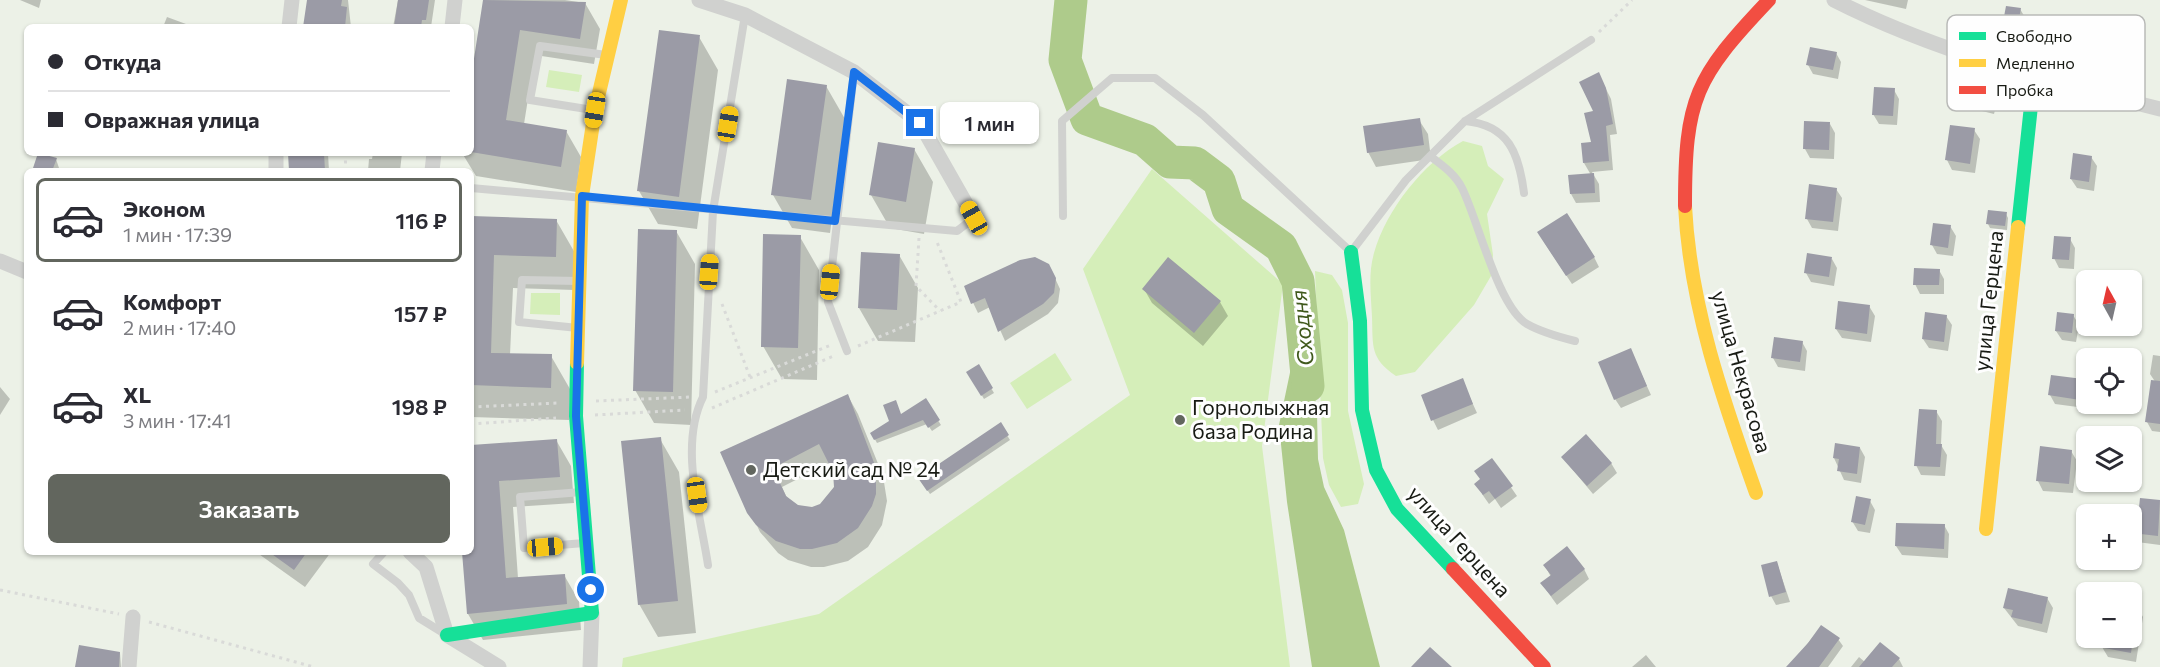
<!DOCTYPE html>
<html lang="ru">
<head>
<meta charset="utf-8">
<style>
	:root { --surface:#fff; --page:#f2f2f3; --text:#2b2b33; --muted:#7c7c81; --line:#e1e1e2; --accent:#62665e }
	body { margin:0; font-family:Commissioner,sans-serif; background:var(--page); color:var(--text); height:100vh; display:flex; flex-direction:column; font-size:22px; white-space:nowrap }
	* { box-sizing:border-box; margin:0 }
	p { font-size:20px; color:var(--muted) }
	.icon { flex:none; width:33px; height:33px; fill:none; stroke:currentColor; stroke-width:2; stroke-linecap:round; stroke-linejoin:round }
	.map { position:relative; flex:1; overflow:hidden }
	.drawer { position:absolute; left:24px; top:168px; width:450px; height:387px; display:flex; flex-direction:column; background:var(--surface); border-radius:9px; box-shadow:0 2px 4px #0004 }
	.drawer>* { flex:none }
	.hud { position:absolute; left:24px; top:24px; width:450px; height:132px; border-radius:9px; box-shadow:0 2px 4px #0004; display:grid; align-content:center; height:132px; padding:0 24px; background:var(--surface) }
	.needle { width:39px; rotate:352deg }
	.tools { position:absolute; left:2076px; top:270px; display:grid; gap:12px }
	.tools a { display:grid; place-items:center; width:66px; height:66px; border-radius:9px; background:var(--surface); box-shadow:0 2px 4px #0004; font-size:30px }
	.end { position:absolute; width:27px; height:27px; margin:-14px; border:8px solid #1a73e8; background:#fff; box-shadow:0 0 0 3px #fff }
	.from { border-radius:50% }
	.bubble { position:absolute; height:42px; border-radius:9px; background:var(--surface); box-shadow:0 2px 4px #0004; font-size:20px; font-weight:600; line-height:42px; text-align:center }
	.car { position:absolute; width:18px; height:36px; margin:-18px -9px; border-radius:8px; box-shadow:0 0 4px 2px #0007; background:linear-gradient(#f5c518 24%,#345 0 40%,#f5c518 0 76%,#345 0 86%,#f5c518 0) }
	.hud b { display:flex; align-items:center; gap:21px; height:57px; font-size:22px }
	.hud b+b { border-top:2px solid var(--line) }
	.hud i { width:15px; height:15px; background:var(--text) }
	ul { padding:10px 0 0; list-style:none }
	li { display:flex; align-items:center; gap:18px; height:84px; margin:0 12px 9px; padding:0 12px; border:3px solid transparent; border-radius:9px }
	li div { flex:1 }
	li b { display:block; font-size:22px }
	li em { font-style:normal; font-weight:600 }
	li.current { border-color:var(--accent) }
	li>.icon { width:54px; height:54px; stroke-width:1.5 }
	.action { display:flex; gap:12px; margin-top:auto; padding:12px 24px }
	.action a { flex:1; height:69px; border-radius:9px; background:var(--accent); color:#fff; font-size:24px; font-weight:600; line-height:69px; text-align:center }
	.map>svg:first-child { display:block }
	.green { fill:#d5eeb9 }
	.water { fill:#aecb8b }
	.shadow { fill:#0003; fill-rule:evenodd }
	.lines { fill:none; stroke-linecap:round; stroke-linejoin:round }
	.river { stroke:#aecb8b; stroke-width:33 }
	.building { fill:#9b9ba6; fill-rule:evenodd }
	.path { stroke:#d9dad8; stroke-width:3; stroke-dasharray:3 4.5; stroke-linecap:butt }
	.lane { stroke:#d0d1cf; stroke-width:8 }
	.street { stroke:#d0d1cf; stroke-width:15 }
	.fast { stroke:#16e098; stroke-width:14 }
	.slow { stroke:#ffcf43; stroke-width:14 }
	.jam { stroke:#f24e42; stroke-width:14 }
	.route { stroke:#1a73e8; stroke-width:8 }
	.poi-dot { fill:#62665e; stroke:#fefefe; stroke-width:2 }
	.labels { text-anchor:middle; stroke-width:6; stroke-linejoin:round; paint-order:stroke }
	.street-label { font-size:21px; fill:#181b14; stroke:#fefefe }
	.poi-label { font-size:21px; fill:#181b14; stroke:#fefefe; text-anchor:start }
	.water-label { font-size:22px; font-style:italic; fill:#3f581b; stroke:#fefefe }
	.key { fill:#fefefe; stroke:#b9bab8; stroke-width:1.5 }
	.key-label { font-size:16px; fill:#181b14 }
</style>
</head>
<body>
<div class="map">
<svg width="2160" height="667" viewBox="0 0 2160 667">
	<rect width="100%" height="100%" fill="#ecf1e7"/>
	<path class="green" d="M549,70L582,75L579,92L546,87Z
		M1463,141L1482,146L1488,166L1504,179L1487,214L1493,255L1491,276L1474,305L1415,372L1396,376C1370,358 1373,347 1372,317C1371,296 1368,274 1374,253C1386,210 1424,162 1463,141Z
		M1152,169L1283,284L1262,446L1290,667H622L623,658L819,614L1130,395L1083,269Z
		M1315,271L1332,275L1342,290L1348,323V411L1364,484L1358,504L1341,507L1329,485L1323,458Z
		M531,293H560V315L530,314Z
		M1055,353L1072,380L1027,409L1010,383Z"/>
	<path class="water" d="M1304,342L1308,343L1317,413L1318,459L1324,487L1344,530L1380,667H1312L1287,502L1279,425L1292,363Z"/>
	<path class="shadow" d="M20,0H41L39,8Z
		M310,0H348L351,27H306Z
		M398,0H435L431,27H393Z
		M485,0H565L585,3L600,29L594,64L535,55L524,124L566,131L581,157L576,192L476,176L462,153H471V87Z
		M1865,0H1908L1906,9Z
		M2020,9L2026,19L2023,33L2010,31L2004,22Z
		M167,17L186,24L187,27H163Z
		M699,37L718,70L697,229L658,224L639,191Z
		M1836,53L1841,62L1838,79L1813,74L1808,65Z
		M1994,81L2000,91L1994,114L1958,105L1952,95Z
		M1603,83L1611,99L1617,134L1610,135L1613,170L1592,172L1599,184L1600,202L1576,203L1571,194L1591,175L1584,163L1593,144L1595,112Z
		M826,86L845,119L830,233L792,228L773,195Z
		M1894,90L1899,99L1897,125L1879,124L1873,114Z
		M1419,120L1428,134L1431,159L1376,167L1368,152Z
		M1830,124L1835,133L1834,159L1810,158L1805,149Z
		M1974,130L1980,139L1975,173L1952,170L1947,160Z
		M914,149L933,182L924,234L890,228L871,195Z
		M289,153H328L329,171H290Z
		M373,153H402L400,171H368L369,159H372Z
		M2091,157L2097,166L2094,191L2077,188L2071,179Z
		M56,159L60,171H33Z
		M1836,189L1842,198L1838,231L1812,228L1807,219Z
		M2006,214L2008,218L2007,230L1990,228L1988,224Z
		M471,218L556,220L575,253L574,290L513,288L510,355L551,356L570,389L569,420L471,417Z
		M1950,226L1956,236L1953,256L1937,254L1932,245Z
		M676,231L695,264L691,425L654,423L635,390Z
		M800,237L819,270L817,380L782,379L763,346Z
		M2070,239L2075,248L2074,269L2059,268L2054,258Z
		M1544,242L1594,257L1599,267L1572,284Z
		M899,255L918,288L915,342L878,341L859,308Z
		M1832,259L1837,268L1834,286L1811,282L1806,273Z
		M1939,270L1944,279V294H1920L1915,284Z
		M1054,276L1060,289L1058,303L1048,314L1005,341L990,307L978,313L965,286Z
		M1144,289L1220,302L1228,316L1203,346L1152,303Z
		M1869,306L1875,316L1871,342L1842,338L1836,329Z
		M2073,315L2079,325L2076,342L2062,340L2056,331Z
		M1946,316L1952,325L1948,351L1929,348L1923,339Z
		M1802,342L1807,351L1805,371L1778,367L1773,358Z
		M2153,355L2160,356V384L2156,383L2150,374Z
		M1635,360L1651,395L1621,408L1615,399Z
		M978,366L994,393L984,399L968,372Z
		M1462,380L1477,413L1438,430L1433,420Z
		M2082,380L2086,388L2085,408L2055,404L2050,395Z
		M0,387L10,399L0,415Z
		M848,396L858,414L883,476L887,501L882,525L868,547L848,561L824,567H811L788,560L778,553L760,532L722,452ZM829,463L836,479L832,495L821,506L805,509L788,500L782,487Z
		M925,400L941,425L932,431L927,424L877,443L872,434Z
		M2160,405V432L2152,431L2147,422Z
		M1936,411L1942,421L1941,445L1947,455L1945,476L1921,475L1916,465Z
		M1000,424L1010,440L930,494L920,479Z
		M660,439L679,472L696,633L658,637L639,604Z
		M556,440L571,466L574,503L513,507L518,578L564,575L579,601L581,630L483,640L468,614L464,552H471V446Z
		M1860,448L1865,457L1861,483L1844,480L1834,458Z
		M2071,451L2077,461L2073,493L2043,491L2038,481Z
		M1563,458L1611,463L1617,473L1593,494Z
		M1492,460L1517,496L1501,508L1495,499L1489,504L1482,494L1481,480Z
		M2141,499L2160,501V545L2137,542L2132,533L2133,518L2139,519Z
		M1870,501L1875,510L1870,533L1858,531L1852,521Z
		M1944,525L1949,534L1948,558L1902,555L1896,546Z
		M256,552H331L305,587Z
		M1777,563L1790,602L1776,605L1771,596Z
		M1545,566L1584,569L1589,579L1557,605L1542,584L1551,577Z
		M2047,598L2053,608L2047,633L2018,626L2004,608Z
		M2084,598L2086,599V634L2080,625Z
		M2132,606L2138,608L2143,617L2136,662L2108,657L2102,647L2104,638H2132Z
		M1821,627L1838,639L1843,646L1828,667H1793L1791,664Z
		M120,653L121,667H76Z
		M1646,655L1656,667H1632Z
		M1859,657L1865,662L1899,659L1903,667H1851Z"/>
	<g class="lines">
		<path class="river" d="M1071,0L1065,60L1087,119L1145,140L1170,162L1195,163L1219,181L1228,209L1281,247L1298,281L1308,386"/>
	</g>
	<path class="building" d="M307,0H342L341,6L347,7L345,27H303Z
		M398,0H429L426,20H422L421,27H394Z
		M483,0L586,2L580,39L520,30L506,120L567,130L561,167L471,152V78Z
		M2006,6L2021,8L2018,24L2003,22Z
		M659,30L700,35L679,197L637,191Z
		M1810,47L1837,52L1833,70L1806,65Z
		M1599,72L1606,88L1613,124L1606,126L1609,161L1583,163L1581,143L1591,142L1584,113L1593,111L1579,82Z
		M787,79L827,85L811,200L771,195Z
		M1874,87L1895,88L1893,116L1872,115Z
		M1420,118L1424,145L1367,153L1363,126Z
		M1804,121L1830,122L1829,150L1803,149Z
		M1950,125L1975,128L1970,164L1945,160Z
		M878,142L915,148L906,202L869,195Z
		M38,153L57,158L52,171H32Z
		M288,153H324L325,171H289Z
		M2073,153L2092,156L2089,182L2070,179Z
		M1594,173L1595,193L1570,194L1568,175Z
		M1809,184L1837,188L1833,222L1805,219Z
		M1988,210L2007,212L2005,226L1986,224Z
		M1567,213L1595,257L1566,276L1537,232Z
		M471,216L557,219L556,257L494,255L491,353L552,354L551,388L471,385Z
		M1933,223L1951,225L1948,248L1930,245Z
		M638,229L677,230L673,392L633,391Z
		M763,234L801,235L798,348L761,347Z
		M2054,236L2071,237L2069,260L2052,259Z
		M861,252L900,254L897,310L858,308Z
		M1807,253L1832,257L1829,277L1804,273Z
		M1035,257L1049,264L1056,278L1054,293L1043,304L998,332L985,298L971,304L964,286L1020,260Z
		M1168,257L1221,301L1194,333L1142,289Z
		M1914,268L1940,269L1939,285H1913Z
		M1838,301L1870,305L1867,334L1835,329Z
		M1925,312L1947,315L1944,342L1922,339Z
		M2057,312L2074,314L2072,333L2055,331Z
		M1774,337L1803,341L1800,362L1771,358Z
		M1631,348L1647,386L1614,400L1598,362Z
		M979,364L993,388L981,396L966,372Z
		M2051,375L2083,379L2080,400L2048,395Z
		M1463,378L1473,404L1431,421L1421,395Z
		M2151,380L2160,381V424L2145,422Z
		M848,394L876,468V494L872,506L858,528L837,543L812,549H800L776,541L756,525L747,513L720,452ZM819,444L833,472L834,487L820,504L812,507L798,505L786,496L773,468Z
		M926,398L940,420L928,428L923,420L874,440L870,433L889,421L883,405L896,400L901,414Z
		M1919,409L1937,410L1936,444H1942L1940,467L1914,466Z
		M1001,422L1009,435L927,491L918,478Z
		M1586,434L1612,463L1587,486L1561,457Z
		M661,437L678,601L638,605L621,441Z
		M557,439L560,477L499,481L506,578L565,574L567,604L467,614L462,552H471V445Z
		M1835,443L1860,447L1857,474L1837,471L1839,459L1833,458Z
		M2040,446L2072,450L2069,484L2036,481Z
		M1492,458L1513,486L1495,499L1489,491L1483,495L1474,484L1480,479L1474,471Z
		M1856,496L1871,499L1865,525L1851,522Z
		M2140,498L2160,500L2158,536L2132,533V516L2138,517Z
		M1896,523L1945,524L1944,549L1895,546Z
		M1567,546L1585,569L1551,596L1540,583L1551,575L1543,565Z
		M269,552H307L294,570Z
		M1777,561L1786,592L1769,597L1761,565Z
		M2008,588L2048,597L2042,624L2011,617L2013,610L2003,608Z
		M1821,625L1840,638L1819,667H1786L1808,643Z
		M2088,638H2133L2131,653L2088,645Z
		M1880,642L1900,658L1892,667H1859Z
		M79,645L120,652L119,667H75Z
		M1430,647L1452,667H1411Z"/>
	<g class="lines">
		<path class="path" d="M1599,32L1632,0
			M345,153L346,171
			M919,238L916,286L940,311
			M722,304L750,377
			M858,346L961,302L937,242
			M715,392L831,345
			M596,401L691,397
			M471,407L559,403
			M712,408L836,355
			M595,415L685,410
			M471,424L556,418
			M0,590L119,614
			M149,622L314,667"/>
		<path class="lane" d="M593,110L530,100L540,46L606,55
			M1465,121C1509,125 1519,154 1524,193
			M1430,156C1442,165 1455,174 1462,188C1478,220 1498,307 1527,324C1541,332 1559,337 1575,341
			M471,188L957,231L974,218
			M1063,216L1062,121L1112,78H1155L1203,115L1351,252L1406,180L1465,121L1591,40
			M578,328L519,322L522,280L579,281
			M847,351L828,302L854,72
			M581,492L520,497L524,548L584,543
			M384,552L373,564L398,583L409,595L419,618L445,634
			M708,565C700,513 679,445 703,397L713,211L745,15"/>
		<path class="street" d="M699,0L745,15L854,72L920,123L974,218
			M1834,0C1936,52 2049,81 2160,109
			M289,27L292,0
			M452,27L455,0
			M276,171V153
			M432,171L434,153
			M0,261L27,272
			M410,552L426,567L447,635L499,667
			M129,667L133,617
			M590,667L592,613"/>
		<path class="fast" d="M2018,227L2034,78
			M1351,252L1360,321L1362,410L1376,470L1397,509L1453,569
			M447,635L592,613L576,416L577,363"/>
		<path class="slow" d="M1685,206C1690,306 1723,400 1756,493
			M577,363L582,196L595,110L621,0
			M1986,529L2018,227"/>
		<path class="jam" d="M1685,206C1685,98 1695,78 1769,0
			M1453,569L1544,667"/>
	</g>
	<g class="lines">
		<path class="route" d="M591,590L576,416L582,196L835,221L854,72L920,123"/>
	</g>
	<g class="poi-dot">
		<circle cx="1180" cy="420" r="6"/>
		<circle cx="751" cy="470" r="6"/>
	</g>
	<g class="labels">
		<g class="street-label">
			<text transform="translate(1989 301) rotate(-84)" y="7">улица Герцена</text>
			<text transform="translate(1741 372) rotate(74)" y="7">улица Некрасова</text>
			<text transform="translate(1459 542) rotate(48)" y="7">улица Герцена</text>
		</g>
		<g class="poi-label">
			<text x="1192" y="415">Горнолыжная<tspan x="1192" dy="24">база Родина</tspan></text>
			<text x="763" y="477">Детский сад № 24</text>
		</g>
		<g class="water-label">
			<text transform="translate(1302 328) rotate(-96)" y="8">Сходня</text>
		</g>
	</g>
	<rect x="1947" y="15" width="198" height="96" rx="9" class="key"/>
	<rect x="1959" y="32" width="27" height="8" fill="#16e098"/>
	<rect x="1959" y="59" width="27" height="8" fill="#ffcf43"/>
	<rect x="1959" y="86" width="27" height="8" fill="#f24e42"/>
	<g class="key-label">
		<text x="1996" y="42">Свободно</text>
		<text x="1996" y="69">Медленно</text>
		<text x="1996" y="96">Пробка</text>
	</g>
</svg>
<div class="tools">
<a><svg class="needle" viewBox="-14 -14 28 28"><path d="M0-13l5 13h-10z" fill="#e53935"/><path d="M0 13l5-13h-10z" fill="#7c7c81"/></svg></a>
<a><svg class="icon" aria-label="locate" viewBox="0 0 24 24"><circle cx="12" cy="12" r="6"/><path d="M12 2v4M12 18v4M2 12h4M18 12h4"/></svg></a>
<a><svg class="icon" aria-label="layers" viewBox="0 0 24 24"><path d="M12 4l9 5-9 5-9-5zM3 14l9 5 9-5"/></svg></a>
<a>+</a>
<a>−</a>
</div>
<i class="end from" style="left:591px;top:590px"></i>
<i class="end" style="left:920px;top:123px"></i>
<div class="bubble" style="left:940px;top:102px;width:99px">1 мин</div>
<i class="car" style="left:595px;top:110px;rotate:189deg"></i>
<i class="car" style="left:728px;top:124px;rotate:9deg"></i>
<i class="car" style="left:974px;top:218px;rotate:331deg"></i>
<i class="car" style="left:709px;top:272px;rotate:4deg"></i>
<i class="car" style="left:830px;top:282px;rotate:6deg"></i>
<i class="car" style="left:697px;top:495px;rotate:172deg"></i>
<i class="car" style="left:545px;top:547px;rotate:85deg"></i>
<div class="hud">
<b><i class="from"></i>Откуда</b>
<b><i></i>Овражная улица</b>
</div>
<section class="drawer">
<ul>
<li class="current"><svg class="icon" aria-label="car" viewBox="0 0 24 24"><path d="M5 17H2v-5l4-1 3-4h7l3 4 3 1v5h-3M9 17h6M6 11h13"/><circle cx="7" cy="17" r="2"/><circle cx="17" cy="17" r="2"/></svg><div><b>Эконом</b><p>1 мин · 17:39</p></div><em>116 ₽</em></li>
<li><svg class="icon" aria-label="car" viewBox="0 0 24 24"><path d="M5 17H2v-5l4-1 3-4h7l3 4 3 1v5h-3M9 17h6M6 11h13"/><circle cx="7" cy="17" r="2"/><circle cx="17" cy="17" r="2"/></svg><div><b>Комфорт</b><p>2 мин · 17:40</p></div><em>157 ₽</em></li>
<li><svg class="icon" aria-label="car" viewBox="0 0 24 24"><path d="M5 17H2v-5l4-1 3-4h7l3 4 3 1v5h-3M9 17h6M6 11h13"/><circle cx="7" cy="17" r="2"/><circle cx="17" cy="17" r="2"/></svg><div><b>XL</b><p>3 мин · 17:41</p></div><em>198 ₽</em></li>
</ul>
<div class="action"><a>Заказать</a></div>
</section>
</div>
</body>
</html>
